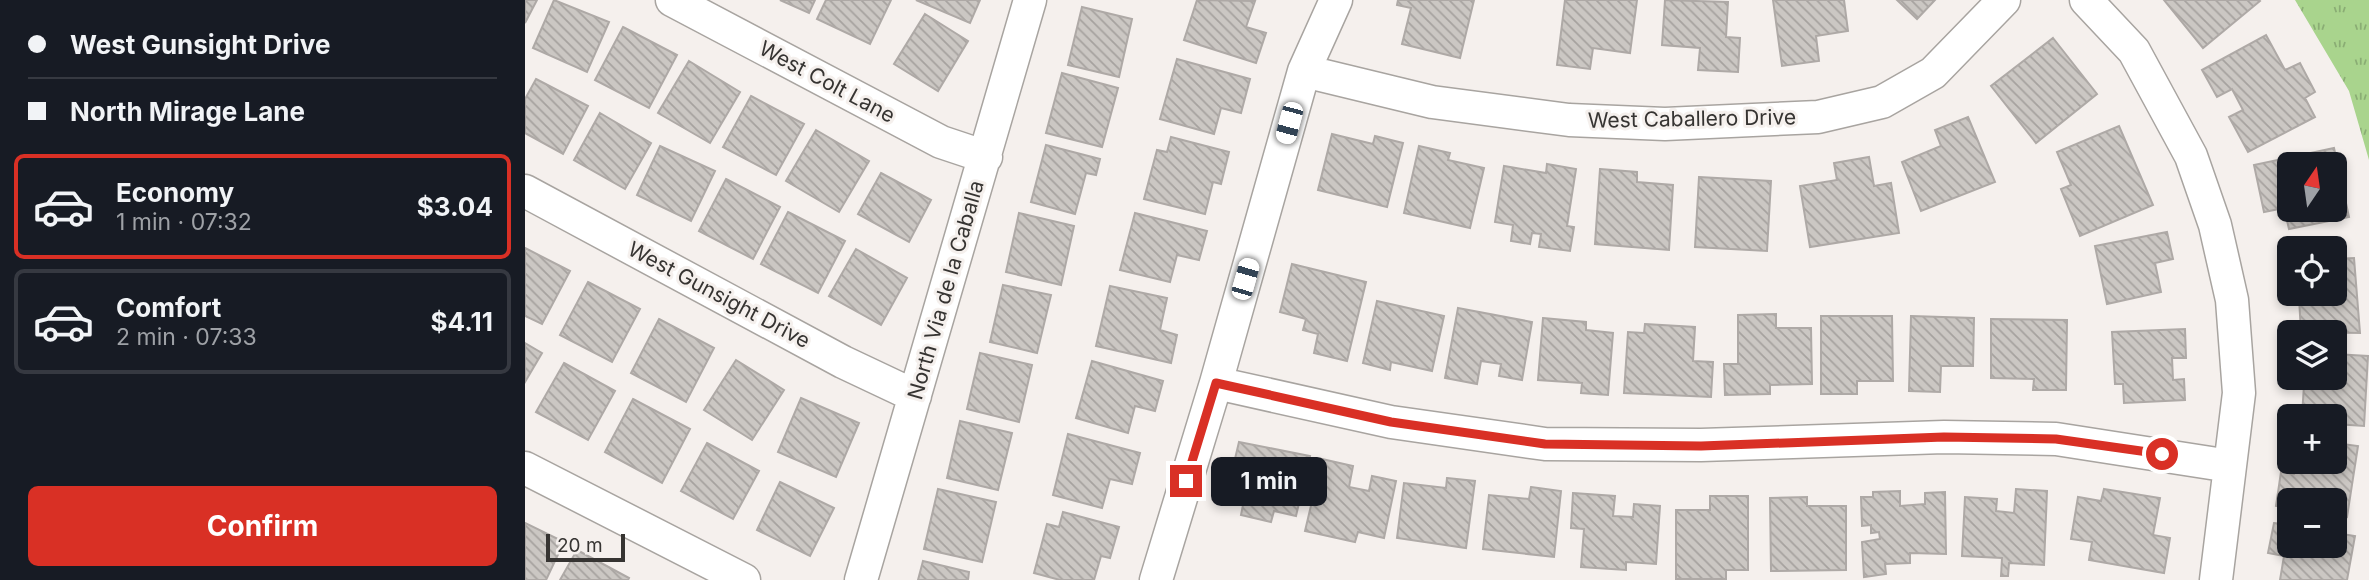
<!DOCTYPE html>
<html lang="en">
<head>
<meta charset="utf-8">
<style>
	:root { --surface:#171b24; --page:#242831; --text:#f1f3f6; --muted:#9ea1a6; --line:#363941; --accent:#d93025 }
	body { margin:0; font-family:Inter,sans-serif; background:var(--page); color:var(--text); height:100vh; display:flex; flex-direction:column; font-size:26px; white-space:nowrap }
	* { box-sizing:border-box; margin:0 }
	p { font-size:23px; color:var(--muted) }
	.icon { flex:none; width:38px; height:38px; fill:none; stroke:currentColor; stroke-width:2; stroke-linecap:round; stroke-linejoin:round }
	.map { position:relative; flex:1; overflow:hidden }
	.panel { display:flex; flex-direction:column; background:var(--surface); width:525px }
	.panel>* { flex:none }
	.banner { display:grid; align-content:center; height:154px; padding:0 28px; background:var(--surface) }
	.needle { width:46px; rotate:13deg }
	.buttons { position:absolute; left:1752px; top:152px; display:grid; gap:14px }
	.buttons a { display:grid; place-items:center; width:70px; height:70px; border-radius:10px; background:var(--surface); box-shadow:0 4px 10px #0003; font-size:35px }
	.scale { position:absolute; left:21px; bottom:18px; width:79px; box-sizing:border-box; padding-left:7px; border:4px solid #363432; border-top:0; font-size:19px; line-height:24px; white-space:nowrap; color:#363432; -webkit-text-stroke:5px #f5f0ed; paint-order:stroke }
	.end { position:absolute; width:32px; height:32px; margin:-16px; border:9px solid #d93025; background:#fff; box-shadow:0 0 0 4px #fff }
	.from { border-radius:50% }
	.bubble { position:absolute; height:49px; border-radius:10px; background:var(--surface); box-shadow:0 4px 10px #0003; font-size:23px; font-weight:700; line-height:49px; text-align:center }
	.car { position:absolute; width:21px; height:42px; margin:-21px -10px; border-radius:9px; box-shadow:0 0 5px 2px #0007; background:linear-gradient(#fff 24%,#345 0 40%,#fff 0 76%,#345 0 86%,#fff 0) }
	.banner b { display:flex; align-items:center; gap:24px; height:66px; font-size:26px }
	.banner b+b { border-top:2px solid var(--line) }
	.banner i { width:18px; height:18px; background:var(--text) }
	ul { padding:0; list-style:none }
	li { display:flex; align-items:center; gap:21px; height:105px; margin:0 14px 10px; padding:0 14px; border:4px solid var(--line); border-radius:10px }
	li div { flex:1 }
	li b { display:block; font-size:26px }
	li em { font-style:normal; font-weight:700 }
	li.active { border-color:var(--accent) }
	li>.icon { width:63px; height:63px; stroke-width:1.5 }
	.primary-button { display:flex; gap:14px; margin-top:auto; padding:14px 28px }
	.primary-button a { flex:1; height:80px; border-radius:10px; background:var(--accent); color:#fff; font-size:28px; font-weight:700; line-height:80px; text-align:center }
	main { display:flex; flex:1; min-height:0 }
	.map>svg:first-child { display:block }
	.grass { fill:url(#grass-tufts) }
	.building { fill:url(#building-back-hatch); stroke:#aea9a6; stroke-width:2; fill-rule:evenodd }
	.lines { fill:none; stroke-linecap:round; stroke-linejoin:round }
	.street-casing { stroke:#a8a4a0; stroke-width:35 }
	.street { stroke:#fff; stroke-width:32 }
	.route { stroke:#d93025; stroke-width:9 }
	.labels { text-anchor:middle; stroke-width:6; stroke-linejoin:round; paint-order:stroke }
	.street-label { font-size:21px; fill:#363432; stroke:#f5f0ed }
</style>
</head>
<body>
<main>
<section class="panel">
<div class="banner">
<b><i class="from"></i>West Gunsight Drive</b>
<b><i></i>North Mirage Lane</b>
</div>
<ul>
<li class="active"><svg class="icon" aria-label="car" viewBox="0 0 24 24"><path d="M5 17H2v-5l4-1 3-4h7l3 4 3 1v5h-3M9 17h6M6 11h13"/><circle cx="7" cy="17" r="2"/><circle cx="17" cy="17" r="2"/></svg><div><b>Economy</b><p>1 min · 07:32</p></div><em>$3.04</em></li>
<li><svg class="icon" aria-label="car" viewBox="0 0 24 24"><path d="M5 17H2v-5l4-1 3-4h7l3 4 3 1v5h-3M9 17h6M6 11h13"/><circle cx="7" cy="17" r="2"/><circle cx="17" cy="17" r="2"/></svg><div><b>Comfort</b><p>2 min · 07:33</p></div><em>$4.11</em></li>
</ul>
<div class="primary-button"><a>Confirm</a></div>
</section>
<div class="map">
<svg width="1844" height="580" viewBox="0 0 1844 580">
	<defs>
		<pattern id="grass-tufts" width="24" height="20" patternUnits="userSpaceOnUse" patternTransform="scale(1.75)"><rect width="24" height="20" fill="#a9d48d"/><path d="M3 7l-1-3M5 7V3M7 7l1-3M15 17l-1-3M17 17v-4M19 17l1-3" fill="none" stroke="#8aad74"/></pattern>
		<pattern id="building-back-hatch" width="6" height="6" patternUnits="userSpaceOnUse" patternTransform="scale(1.75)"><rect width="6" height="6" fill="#cbc7c3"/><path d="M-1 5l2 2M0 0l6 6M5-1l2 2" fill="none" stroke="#a6a29f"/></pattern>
	</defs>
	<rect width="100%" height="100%" fill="#f5f0ed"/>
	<path class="grass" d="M1770,0H1844V160L1824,91Z"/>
	<path class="building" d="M0,0H12L0,23Z
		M29,0L84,22L62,72L8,48Z
		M255,0H290L284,13Z
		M301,0H366L345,44L292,19Z
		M391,0H455L445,23Z
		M672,0L730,1L721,27L741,33L731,63L659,40Z
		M873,0H949L935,58L877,44L886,8L872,5Z
		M1040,0H1112L1105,53L1068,48L1065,69L1032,65Z
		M1140,0L1203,2L1201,37L1215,38L1213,72L1173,70L1175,48L1137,45Z
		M1248,0H1319L1323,31L1291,36L1294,61L1257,66Z
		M1372,0H1410L1392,19Z
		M1639,0H1734L1735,1L1678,48Z
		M557,7L607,19L594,77L543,65Z
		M400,14L443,41L413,91L369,64Z
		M98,27L152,55L124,108L70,80Z
		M1741,35L1760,70L1775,63L1790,92L1780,98L1790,117L1723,152L1704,117L1718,110L1707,89L1692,97L1677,70Z
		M1528,38L1572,94L1511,143L1466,86Z
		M652,59L725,79L716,113L696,108L689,134L635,119Z
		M164,61L215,92L185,143L133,113Z
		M537,73L593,88L577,147L521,133Z
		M11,79L63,106L38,154L0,133V99Z
		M226,96L279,124L251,175L198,147Z
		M75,113L126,143L100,189L49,160Z
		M1443,117L1470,182L1396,211L1377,162L1416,146L1410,130Z
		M1594,126L1628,205L1555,236L1536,189L1546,185L1532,152Z
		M291,130L344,161L314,212L261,181Z
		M807,134L848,144L850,136L878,143L862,207L793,190Z
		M646,137L704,152L696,184L688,182L680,214L619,199L632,150L642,152Z
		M521,145L575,159L571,175L561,173L550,214L506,202Z
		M135,146L190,171L166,221L112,195Z
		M894,146L925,153L923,160L959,168L945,228L879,213Z
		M1809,148L1824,217L1764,229L1759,208L1739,212L1729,165ZM1764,164H1810V210H1764Z
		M1344,157L1349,186L1366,183L1374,233L1285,247L1275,186L1312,180L1309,163Z
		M1022,164L1051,169L1042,226L1049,227L1045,251L1014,247L1016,234L1007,233L1005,244L986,241L988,225L970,222L979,166L1021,173Z
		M1075,169L1112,172V182L1148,185L1144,250L1070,244Z
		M356,173L406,200L384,242L333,214Z
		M1174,177L1246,181L1242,251L1170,247Z
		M201,179L255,207L228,259L174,231Z
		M263,212L320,241L293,293L236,264Z
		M494,213L549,226L536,285L481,272Z
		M610,213L682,231L674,260L652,255L645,282L595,270Z
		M1642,232L1648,259L1630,263L1636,292L1582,304L1570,246Z
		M0,248L45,271L17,324L0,316Z
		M331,249L382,278L356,325L304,296Z
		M1764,255V294H1810V259L1829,258L1835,333L1776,332L1774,298L1758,299L1754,256Z
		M767,264L841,282L822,361L789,353L793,334L778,330L781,319L755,312Z
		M63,282L115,309L87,362L35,335Z
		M478,285L526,295L512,353L465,342Z
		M585,286L642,298L635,330L652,335L646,363L571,346Z
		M852,301L919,316L907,371L866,362L865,370L838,363Z
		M933,308L1007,322L997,380L974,376L976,364L956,361L952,384L920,378Z
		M1251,314V328H1286L1287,384L1245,385V394L1200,395L1199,364H1213V315Z
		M1296,316H1367L1368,381H1332V394H1296Z
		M1386,316L1449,318L1448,366H1416L1415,392L1384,391Z
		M1018,318L1061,322V330L1088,333L1083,395L1056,393L1057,383L1013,380Z
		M134,319L189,348L161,402L106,373Z
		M1466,319L1542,320L1541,390H1508L1509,379L1466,378Z
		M1120,324L1170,327L1168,361L1188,362L1186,397L1099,393L1103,332L1119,333Z
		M1660,329L1661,358H1647L1648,380L1659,379L1660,400L1599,403L1598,384H1590L1587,332Z
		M0,343L17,353L0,382Z
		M1763,351L1764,378H1810V354L1843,356L1839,426L1810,424V416H1777L1779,385L1761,384Z
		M455,353L507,365L494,422L442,409Z
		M211,360L259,390L227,440L179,410Z
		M567,361L638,381L630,411L610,406L603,433L551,418Z
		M39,363L90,391L63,440L11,412Z
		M276,398L334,423L311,477L253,452Z
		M108,399L165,429L137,483L80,452Z
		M435,421L487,433L473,490L422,478Z
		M543,434L615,453L607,484L585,479L577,508L528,495Z
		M714,442L785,456L771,516L749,511L746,522L716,515L718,505L700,501Z
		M182,443L234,471L208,519L156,491Z
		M1810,443L1833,446L1822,517L1810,515V500H1764V508L1751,506L1756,472L1769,474L1771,462H1810Z
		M797,459L828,466L824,487L844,491L847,476L871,481L859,538L833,532L830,542L780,531Z
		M922,478L950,481L941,548L872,538L879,483L921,488Z
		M255,482L309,508L285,556L232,530Z
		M1006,487L1036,491L1029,557L958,549L964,495L1004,499Z
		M413,489L471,502L457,562L399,549Z
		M1491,489L1522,491L1519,565L1484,563L1483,576H1476L1477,558L1437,556L1440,497L1472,499L1471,511L1489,513Z
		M1579,489L1635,498L1628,535L1645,538L1639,573L1564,560L1567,542L1546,539L1553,497L1576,501Z
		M1375,491V506L1400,504V493L1420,492L1421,554L1385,553V563L1360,564L1361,574L1339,577L1337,542L1355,539L1354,532L1346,533V525L1337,526L1336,497H1348V492Z
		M1048,493L1090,496L1088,516L1108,517L1109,504L1135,506L1131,564L1101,562V570L1056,567L1059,529L1046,528Z
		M1185,496H1223V570H1201V579H1151V510H1185Z
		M1282,497V506H1321V570L1246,571L1245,498Z
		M538,512L594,527L585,558L576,556L569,580H535L509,573L522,524L534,527Z
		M0,523L39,542L21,580H0Z
		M1749,523L1764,525V546H1810V533L1830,536L1822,580H1755L1759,556L1743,553Z
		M52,550L104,578L103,580H35Z
		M398,561L444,572L443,580H393Z"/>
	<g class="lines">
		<g class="street-casing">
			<path id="street" d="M147,0L416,142L461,157
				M1561,0L1609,51L1666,156L1690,225L1707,300L1714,393L1691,580
				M779,71L907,102L1044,120L1140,124L1293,117L1357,102L1408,73L1479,0
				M0,191L318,362L390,396
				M691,383L866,422L1020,444L1176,445L1419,437L1531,439L1705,466
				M0,468L219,580
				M336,580L505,0
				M631,580L691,383L779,71L811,0"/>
		</g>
		<use href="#street" class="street"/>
	</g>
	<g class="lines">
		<path class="route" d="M661,481L691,383L866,422L1020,444L1176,446L1419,437L1531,439L1637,454"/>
	</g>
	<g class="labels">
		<g class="street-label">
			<text transform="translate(302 82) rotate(28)" y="7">West Colt Lane</text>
			<text transform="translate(1167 119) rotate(-1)" y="7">West Caballero Drive</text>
			<text transform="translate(421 290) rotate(-74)" y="7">North Via de la Caballa</text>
			<text transform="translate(194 295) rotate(28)" y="7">West Gunsight Drive</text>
		</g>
	</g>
</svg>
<div class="buttons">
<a><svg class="needle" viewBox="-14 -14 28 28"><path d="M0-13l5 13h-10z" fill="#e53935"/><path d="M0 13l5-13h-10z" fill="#9ea1a6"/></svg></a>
<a><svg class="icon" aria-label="locate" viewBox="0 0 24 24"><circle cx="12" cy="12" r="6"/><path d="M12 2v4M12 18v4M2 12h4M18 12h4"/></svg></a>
<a><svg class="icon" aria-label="layers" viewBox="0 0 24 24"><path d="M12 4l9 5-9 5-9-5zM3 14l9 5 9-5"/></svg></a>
<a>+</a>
<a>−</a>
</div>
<div class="scale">20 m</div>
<i class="end from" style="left:1637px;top:454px"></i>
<i class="end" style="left:661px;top:481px"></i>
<div class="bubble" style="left:686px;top:457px;width:116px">1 min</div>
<i class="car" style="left:764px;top:123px;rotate:195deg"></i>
<i class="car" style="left:720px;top:279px;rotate:16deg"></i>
</div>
</main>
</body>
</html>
